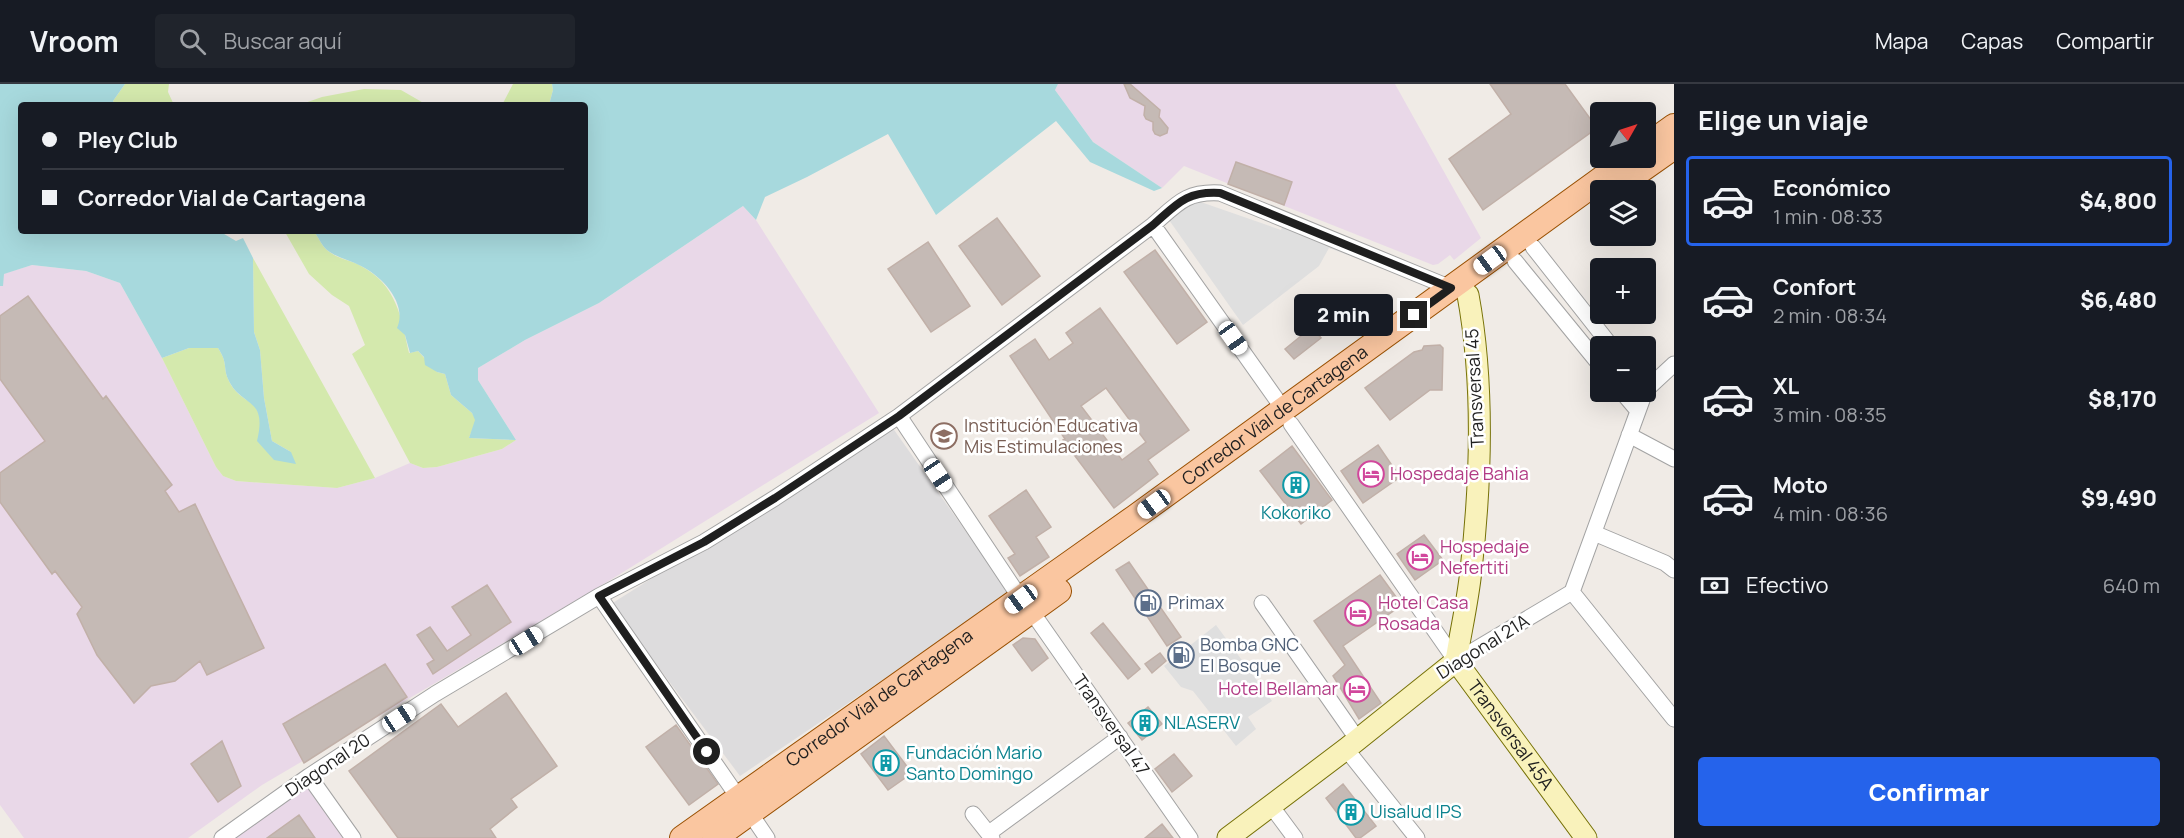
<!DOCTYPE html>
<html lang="es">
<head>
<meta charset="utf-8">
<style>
	:root { --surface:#171b24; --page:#20242c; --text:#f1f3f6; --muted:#9ea1a6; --line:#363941; --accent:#2563eb }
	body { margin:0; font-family:Manrope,sans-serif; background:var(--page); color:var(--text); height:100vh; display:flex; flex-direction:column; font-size:22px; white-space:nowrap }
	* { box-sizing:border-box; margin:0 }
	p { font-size:20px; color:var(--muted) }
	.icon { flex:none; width:33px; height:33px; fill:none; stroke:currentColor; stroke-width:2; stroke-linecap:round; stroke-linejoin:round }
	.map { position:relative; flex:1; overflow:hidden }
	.panel { display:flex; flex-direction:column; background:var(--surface); width:510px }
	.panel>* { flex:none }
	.guide { position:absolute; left:18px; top:18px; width:570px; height:132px; border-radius:6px; box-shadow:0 6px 24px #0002; display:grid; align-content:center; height:132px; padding:0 24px; background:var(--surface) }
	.needle { width:39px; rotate:51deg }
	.buttons { position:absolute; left:1590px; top:18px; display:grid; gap:12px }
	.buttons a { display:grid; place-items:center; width:66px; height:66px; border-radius:6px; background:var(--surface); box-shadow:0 6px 24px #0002; font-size:30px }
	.end { position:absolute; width:27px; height:27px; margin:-14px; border:8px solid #1f1f1f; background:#fff; box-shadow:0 0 0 3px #fff }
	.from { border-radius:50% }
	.bubble { position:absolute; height:42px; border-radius:6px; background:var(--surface); box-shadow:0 6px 24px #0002; font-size:20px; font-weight:800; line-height:42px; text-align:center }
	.car { position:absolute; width:18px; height:36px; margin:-18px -9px; border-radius:8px; box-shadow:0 0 4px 2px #0007; background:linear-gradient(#fff 24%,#345 0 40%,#fff 0 76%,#345 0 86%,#fff 0) }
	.guide b { display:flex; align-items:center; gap:21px; height:57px; font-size:22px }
	.guide b+b { border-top:2px solid var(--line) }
	.guide i { width:15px; height:15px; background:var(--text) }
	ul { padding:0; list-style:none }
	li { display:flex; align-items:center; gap:18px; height:90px; margin:0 12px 9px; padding:0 12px; border:3px solid transparent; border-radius:6px }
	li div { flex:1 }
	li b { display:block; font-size:22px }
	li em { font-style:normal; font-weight:800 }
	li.selected { border-color:var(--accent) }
	li>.icon { width:54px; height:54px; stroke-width:1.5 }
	h2 { padding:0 24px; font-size:27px; line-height:72px }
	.pay { display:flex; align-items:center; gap:15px; height:66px; padding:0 24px; font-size:22px }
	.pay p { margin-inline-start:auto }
	.primary-button { display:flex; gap:12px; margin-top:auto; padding:12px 24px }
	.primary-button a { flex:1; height:69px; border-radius:6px; background:var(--accent); color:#fff; font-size:24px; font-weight:800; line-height:69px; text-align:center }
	header { display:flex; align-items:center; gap:36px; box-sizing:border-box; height:84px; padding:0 30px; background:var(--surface); border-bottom:2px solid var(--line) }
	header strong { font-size:28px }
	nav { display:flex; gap:33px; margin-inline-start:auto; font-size:21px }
	.search { width:420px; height:54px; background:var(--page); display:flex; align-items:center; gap:15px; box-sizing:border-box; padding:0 21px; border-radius:6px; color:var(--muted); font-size:22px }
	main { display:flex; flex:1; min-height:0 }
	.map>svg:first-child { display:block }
	.residential { fill:#dddcdd }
	.industrial { fill:#e9d8e8 }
	.grass { fill:#d4e9ad }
	.parking { fill:#dfdfdf }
	.water { fill:#a7d9dd }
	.building { fill:#c5bab5; stroke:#c1b0a8; stroke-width:1.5; fill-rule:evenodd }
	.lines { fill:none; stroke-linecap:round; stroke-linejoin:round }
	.street-casing { stroke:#a3a3a3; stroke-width:17 }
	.secondary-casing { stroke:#767106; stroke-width:23 }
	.primary-casing { stroke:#995002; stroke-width:26 }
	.street { stroke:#fff; stroke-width:15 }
	.secondary { stroke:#f9f2bb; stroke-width:21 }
	.primary { stroke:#fac6a0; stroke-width:24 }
	.route { stroke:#1f1f1f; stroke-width:8 }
	.labels { text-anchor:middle; stroke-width:5; stroke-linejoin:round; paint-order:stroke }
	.street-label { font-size:18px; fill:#1f1f1f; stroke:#fff }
	.education-label { font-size:18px; fill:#785e54; stroke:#fff; text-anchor:start }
	.hotel-label { font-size:18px; fill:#b23c85; stroke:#fff; text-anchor:start }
	.culture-label { font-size:18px; fill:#0d838f; stroke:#fff; text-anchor:start }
	.service-label { font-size:18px; fill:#4e5e75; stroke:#fff; text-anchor:start }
</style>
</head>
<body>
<header>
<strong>Vroom</strong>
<div class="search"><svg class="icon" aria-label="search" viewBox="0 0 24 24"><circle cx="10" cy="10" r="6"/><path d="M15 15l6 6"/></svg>Buscar aquí</div>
<nav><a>Mapa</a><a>Capas</a><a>Compartir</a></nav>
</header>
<main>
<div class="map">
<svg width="1674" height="754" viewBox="0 0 1674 754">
	<rect width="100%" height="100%" fill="#f0ebe6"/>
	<path class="residential" d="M892,343L1010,510L740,692L611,520Z"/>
	<path class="industrial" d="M1058,0H1395L1481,154L1454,176L1450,171L1438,180L1433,181L1184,82L1162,104L1093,58L1055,6Z
		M743,122L756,136L879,329L612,495L262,701L188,754H24L0,721V202H3V190L32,181L86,187L120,199L162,274L216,383L223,392L236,397L337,404L375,394L410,379L423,384L437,383L502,365L516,356L478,296V284L525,256L599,219Z
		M305,697L343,754H221Z"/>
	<path class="grass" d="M125,0H169L168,8L174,21H115L113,17Z
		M513,0H552L553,6L549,21H502Z
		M364,5L401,6L427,21H299L322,13Z
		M314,147C318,153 322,162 327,166C337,175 351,176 361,182C397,201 401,233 409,269L418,267L437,288L445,290L451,311L472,329L476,336L469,354L516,356L502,365L437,383L423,384L410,379L352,270L365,261L349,222L332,211L309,190L285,148Z
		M253,174L375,394L337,404L236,397L223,392L216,383L162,274L189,264H218C228,279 223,283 228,295C241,325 268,310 258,357L291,368L272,357L264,314L260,266L254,248Z"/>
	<path class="parking" d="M1195,116L1281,146L1283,141L1421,198L1329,164L1319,182L1243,241L1169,136Z
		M1216,541L1272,617L1248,633L1256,645L1236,662L1193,607L1181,603L1164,582Z"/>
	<path class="water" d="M0,0H125L113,17L115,21H21V147H219L236,157L243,154L253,174L254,248L260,266L264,314L272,357L291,368L296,380L274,376L257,357C268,312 241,324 228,295C223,283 228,279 218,264H189L162,274L120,199L86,187L32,181L4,190L3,202H0Z
		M552,0H1058L1055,6L1093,58L1162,104L1154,107L1090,78L1056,37L936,131L888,50L807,93L765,113L756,136L743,122L599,219L525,256L478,284V296L516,356L469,354L475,336L472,329L451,311L445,290L437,288L425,281L424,273L418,267L410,269L405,251L397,244C408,220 382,192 361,182C350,176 337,174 327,166C322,162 318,153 314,147L376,149L388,147H585V21H549L553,6Z"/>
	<path class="building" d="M1124,0H1130L1160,26L1159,33L1168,44L1167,49L1160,52L1155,50L1153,46V38L1146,35L1144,31L1145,22L1130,14Z
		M1490,0H1565L1597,44L1483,126L1449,75L1511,30Z
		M1236,78L1292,98L1284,121L1228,100Z
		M997,134L1040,192L1002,221L959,162Z
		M928,158L970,222L931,248L888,185Z
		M1155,166L1207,238L1177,260L1124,188Z
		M1357,211L1365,221L1338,243L1330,232Z
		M28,212L103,315L106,312L172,401L165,407L179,428L195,420L264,564L207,591L200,577L175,597L151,602L134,619L97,571L77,530L82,523L55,487L52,490L0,418V389L45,357L0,295V232Z
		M1100,224L1189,346L1148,376L1158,390L1114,424L1063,356L1065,355L1010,272L1035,255L1049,276L1073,259L1066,249ZM1106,304L1146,358L1122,376L1081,322Z
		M1312,243L1321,254L1294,275L1285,265Z
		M1440,261L1443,264L1442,306H1430L1390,336L1365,304L1414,268L1422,266L1424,262Z
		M1378,361L1400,393L1363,419L1341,387Z
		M1292,362L1332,416L1301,440L1260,387Z
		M1026,406L1051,443L1036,453L1049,473L1020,492L1008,474L1015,470L989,432Z
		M1424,451L1443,476L1415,496L1397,470Z
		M1129,478L1181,553L1167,562L1116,486Z
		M1380,491L1402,521L1343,562L1381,619L1359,635L1333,592L1345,581L1314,537Z
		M487,501L511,538L433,590L427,580L434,576L417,551L430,543L447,567L471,551L452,523Z
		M1103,539L1140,585L1128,595L1091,549Z
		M1023,554L1035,555L1048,574L1032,587L1013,561Z
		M1160,569L1166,577L1152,589L1145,580Z
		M385,580L407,613L304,679L283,640Z
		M506,609L557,682L511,715L517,723L490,745L496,754H398L349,687L441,620L458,643Z
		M1148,623L1162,640L1142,656L1128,639Z
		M676,641L718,700L689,721L646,663Z
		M884,652L912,689L888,706L861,670Z
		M222,657L241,702L218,718L191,680Z
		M1174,670L1192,692L1172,708L1155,685Z
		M1343,700L1376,742L1360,754H1356L1326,714Z
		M299,731L315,754H267Z
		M1162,740L1173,754H1145Z"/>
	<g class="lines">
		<g class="street-casing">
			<path id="street" d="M1153,141L1284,326
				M1533,163L1611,262
				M1515,177L1600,281
				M1646,306L1674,280
				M1622,308L1638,327
				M899,332L1021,515
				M1291,340L1456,577L1572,508L1645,308
				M1629,351L1674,375
				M1594,449L1665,479L1674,486
				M1572,508L1674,635
				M599,512L738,713
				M1262,519L1358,656
				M1032,528L1190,754
				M1346,665L1417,754
				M309,692L353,754
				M1272,723L1295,754
				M750,729L767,754
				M973,730L992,754
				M989,749L1120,653
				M222,754L309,692L435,610L599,512L704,458L775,414L899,332L1153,141C1177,120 1186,107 1220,109L1451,204"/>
		</g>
		<g class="secondary-casing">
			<g id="secondary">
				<path d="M1456,577C1461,546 1468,516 1471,486C1481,398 1484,298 1468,211"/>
				<path id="s1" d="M1456,577L1586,754"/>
				<path d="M1228,754L1346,665L1456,577"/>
			</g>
		</g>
		<g class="primary-casing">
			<g id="primary">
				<path d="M1646,62L1674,42"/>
				<path d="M1613,106L1674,63"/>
				<path id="s2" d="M682,754L1135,433L1630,74"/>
				<path d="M715,754L1059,507"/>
			</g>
		</g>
		<use href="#street" class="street"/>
		<use href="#secondary" class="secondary"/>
		<use href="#primary" class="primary"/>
	</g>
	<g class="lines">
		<path class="route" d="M707,668L599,512L704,458L775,414L899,332L1153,141C1177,120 1186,107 1220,109L1451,204L1414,231"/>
	</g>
	<defs>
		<g id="school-ring" transform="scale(1.35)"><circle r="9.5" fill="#fff" stroke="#8d6e63" stroke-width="1.5"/><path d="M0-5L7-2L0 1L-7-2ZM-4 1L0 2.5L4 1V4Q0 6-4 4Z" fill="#8d6e63"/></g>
		<g id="hotel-ring" transform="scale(1.35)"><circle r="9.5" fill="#fff" stroke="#d1479c" stroke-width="1.5"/><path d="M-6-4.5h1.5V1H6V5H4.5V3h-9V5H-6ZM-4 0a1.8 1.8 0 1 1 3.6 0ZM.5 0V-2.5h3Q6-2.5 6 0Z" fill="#d1479c"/></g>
		<g id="building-ring" transform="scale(1.35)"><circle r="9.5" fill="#fff" stroke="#0f9aa8" stroke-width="1.5"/><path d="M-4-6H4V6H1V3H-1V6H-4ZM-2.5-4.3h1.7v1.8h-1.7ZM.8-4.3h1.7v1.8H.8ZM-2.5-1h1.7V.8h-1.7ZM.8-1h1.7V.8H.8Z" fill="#0f9aa8"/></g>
		<g id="fuel-ring" transform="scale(1.35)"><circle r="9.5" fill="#fff" stroke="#5c6f8a" stroke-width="1.5"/><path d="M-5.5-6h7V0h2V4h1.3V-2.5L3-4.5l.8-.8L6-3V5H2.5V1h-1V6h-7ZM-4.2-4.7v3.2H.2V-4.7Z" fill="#5c6f8a"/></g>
	</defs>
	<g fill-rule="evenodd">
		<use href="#school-ring" x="944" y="352"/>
		<use href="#hotel-ring" x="1371" y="390"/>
		<use href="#building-ring" x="1296" y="401"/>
		<use href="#hotel-ring" x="1420" y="473"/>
		<use href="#fuel-ring" x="1148" y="519"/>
		<use href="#hotel-ring" x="1358" y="529"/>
		<use href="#fuel-ring" x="1181" y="571"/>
		<use href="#hotel-ring" x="1357" y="605"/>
		<use href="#building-ring" x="1145" y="639"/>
		<use href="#building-ring" x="886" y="679"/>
		<use href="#building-ring" x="1351" y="728"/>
	</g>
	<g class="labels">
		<g class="street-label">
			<text transform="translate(1475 304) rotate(-93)" y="6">Transversal 45</text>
			<text dy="6" stroke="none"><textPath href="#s2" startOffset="728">Corredor Vial de Cartagena</textPath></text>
			<text transform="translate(1483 563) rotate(-32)" y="6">Diagonal 21A</text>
			<text dy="6" stroke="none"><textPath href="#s2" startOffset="242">Corredor Vial de Cartagena</textPath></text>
			<text transform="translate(1111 641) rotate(55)" y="6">Transversal 47</text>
			<text dy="6" stroke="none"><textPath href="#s1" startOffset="92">Transversal 45A</textPath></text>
			<text transform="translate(328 681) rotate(-34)" y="6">Diagonal 20</text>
		</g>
		<g class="education-label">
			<text x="964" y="348">Institución Educativa<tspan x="964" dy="21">Mis Estimulaciones</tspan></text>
		</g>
		<g class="hotel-label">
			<text x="1390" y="396">Hospedaje Bahia</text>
			<text x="1440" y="469">Hospedaje<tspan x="1440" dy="21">Nefertiti</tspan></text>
			<text x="1378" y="525">Hotel Casa<tspan x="1378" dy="21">Rosada</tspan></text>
			<text x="1338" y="611" text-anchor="end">Hotel Bellamar</text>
		</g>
		<g class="culture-label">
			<text x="1296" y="435" text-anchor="middle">Kokoriko</text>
			<text x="1164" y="645">NLASERV</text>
			<text x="906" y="675">Fundación Mario<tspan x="906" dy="21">Santo Domingo</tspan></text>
			<text x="1370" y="734">Uisalud IPS</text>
		</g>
		<g class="service-label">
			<text x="1168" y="525">Primax</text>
			<text x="1200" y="567">Bomba GNC<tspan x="1200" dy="21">El Bosque</tspan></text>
		</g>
	</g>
</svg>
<div class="buttons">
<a><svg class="needle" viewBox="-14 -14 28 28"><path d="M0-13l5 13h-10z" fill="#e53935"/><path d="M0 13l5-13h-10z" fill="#9ea1a6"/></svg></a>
<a><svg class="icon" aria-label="layers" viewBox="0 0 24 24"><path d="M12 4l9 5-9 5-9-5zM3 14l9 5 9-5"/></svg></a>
<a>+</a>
<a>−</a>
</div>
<i class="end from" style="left:707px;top:668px"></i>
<i class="end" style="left:1414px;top:231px"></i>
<div class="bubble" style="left:1294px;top:210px;width:99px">2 min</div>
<i class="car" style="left:1490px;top:176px;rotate:234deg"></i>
<i class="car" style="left:1233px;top:254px;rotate:145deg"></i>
<i class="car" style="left:938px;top:391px;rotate:146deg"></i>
<i class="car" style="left:1154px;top:420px;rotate:234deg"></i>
<i class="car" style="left:1021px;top:515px;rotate:234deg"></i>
<i class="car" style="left:526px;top:557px;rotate:58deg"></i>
<i class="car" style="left:399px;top:634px;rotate:57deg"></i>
<div class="guide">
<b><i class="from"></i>Pley Club</b>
<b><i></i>Corredor Vial de Cartagena</b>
</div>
</div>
<section class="panel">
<h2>Elige un viaje</h2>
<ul>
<li class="selected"><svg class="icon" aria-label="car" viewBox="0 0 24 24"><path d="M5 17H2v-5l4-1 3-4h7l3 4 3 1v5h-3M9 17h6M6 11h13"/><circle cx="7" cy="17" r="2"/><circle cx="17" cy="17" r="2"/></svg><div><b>Económico</b><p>1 min · 08:33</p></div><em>$4,800</em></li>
<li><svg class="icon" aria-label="car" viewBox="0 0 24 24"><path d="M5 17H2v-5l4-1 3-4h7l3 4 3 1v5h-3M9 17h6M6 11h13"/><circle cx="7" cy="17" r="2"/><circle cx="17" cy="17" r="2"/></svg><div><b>Confort</b><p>2 min · 08:34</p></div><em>$6,480</em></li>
<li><svg class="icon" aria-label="car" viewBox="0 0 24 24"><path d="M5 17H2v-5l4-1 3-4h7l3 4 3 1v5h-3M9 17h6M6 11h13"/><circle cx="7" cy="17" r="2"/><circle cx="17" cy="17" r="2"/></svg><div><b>XL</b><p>3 min · 08:35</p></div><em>$8,170</em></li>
<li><svg class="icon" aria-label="car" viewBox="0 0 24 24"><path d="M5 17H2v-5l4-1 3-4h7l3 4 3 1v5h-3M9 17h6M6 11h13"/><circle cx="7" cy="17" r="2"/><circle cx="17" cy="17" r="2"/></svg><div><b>Moto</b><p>4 min · 08:36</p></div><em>$9,490</em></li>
</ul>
<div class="pay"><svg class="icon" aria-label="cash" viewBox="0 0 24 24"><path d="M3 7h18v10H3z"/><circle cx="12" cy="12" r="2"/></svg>Efectivo<p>640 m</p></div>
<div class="primary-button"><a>Confirmar</a></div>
</section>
</main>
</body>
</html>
